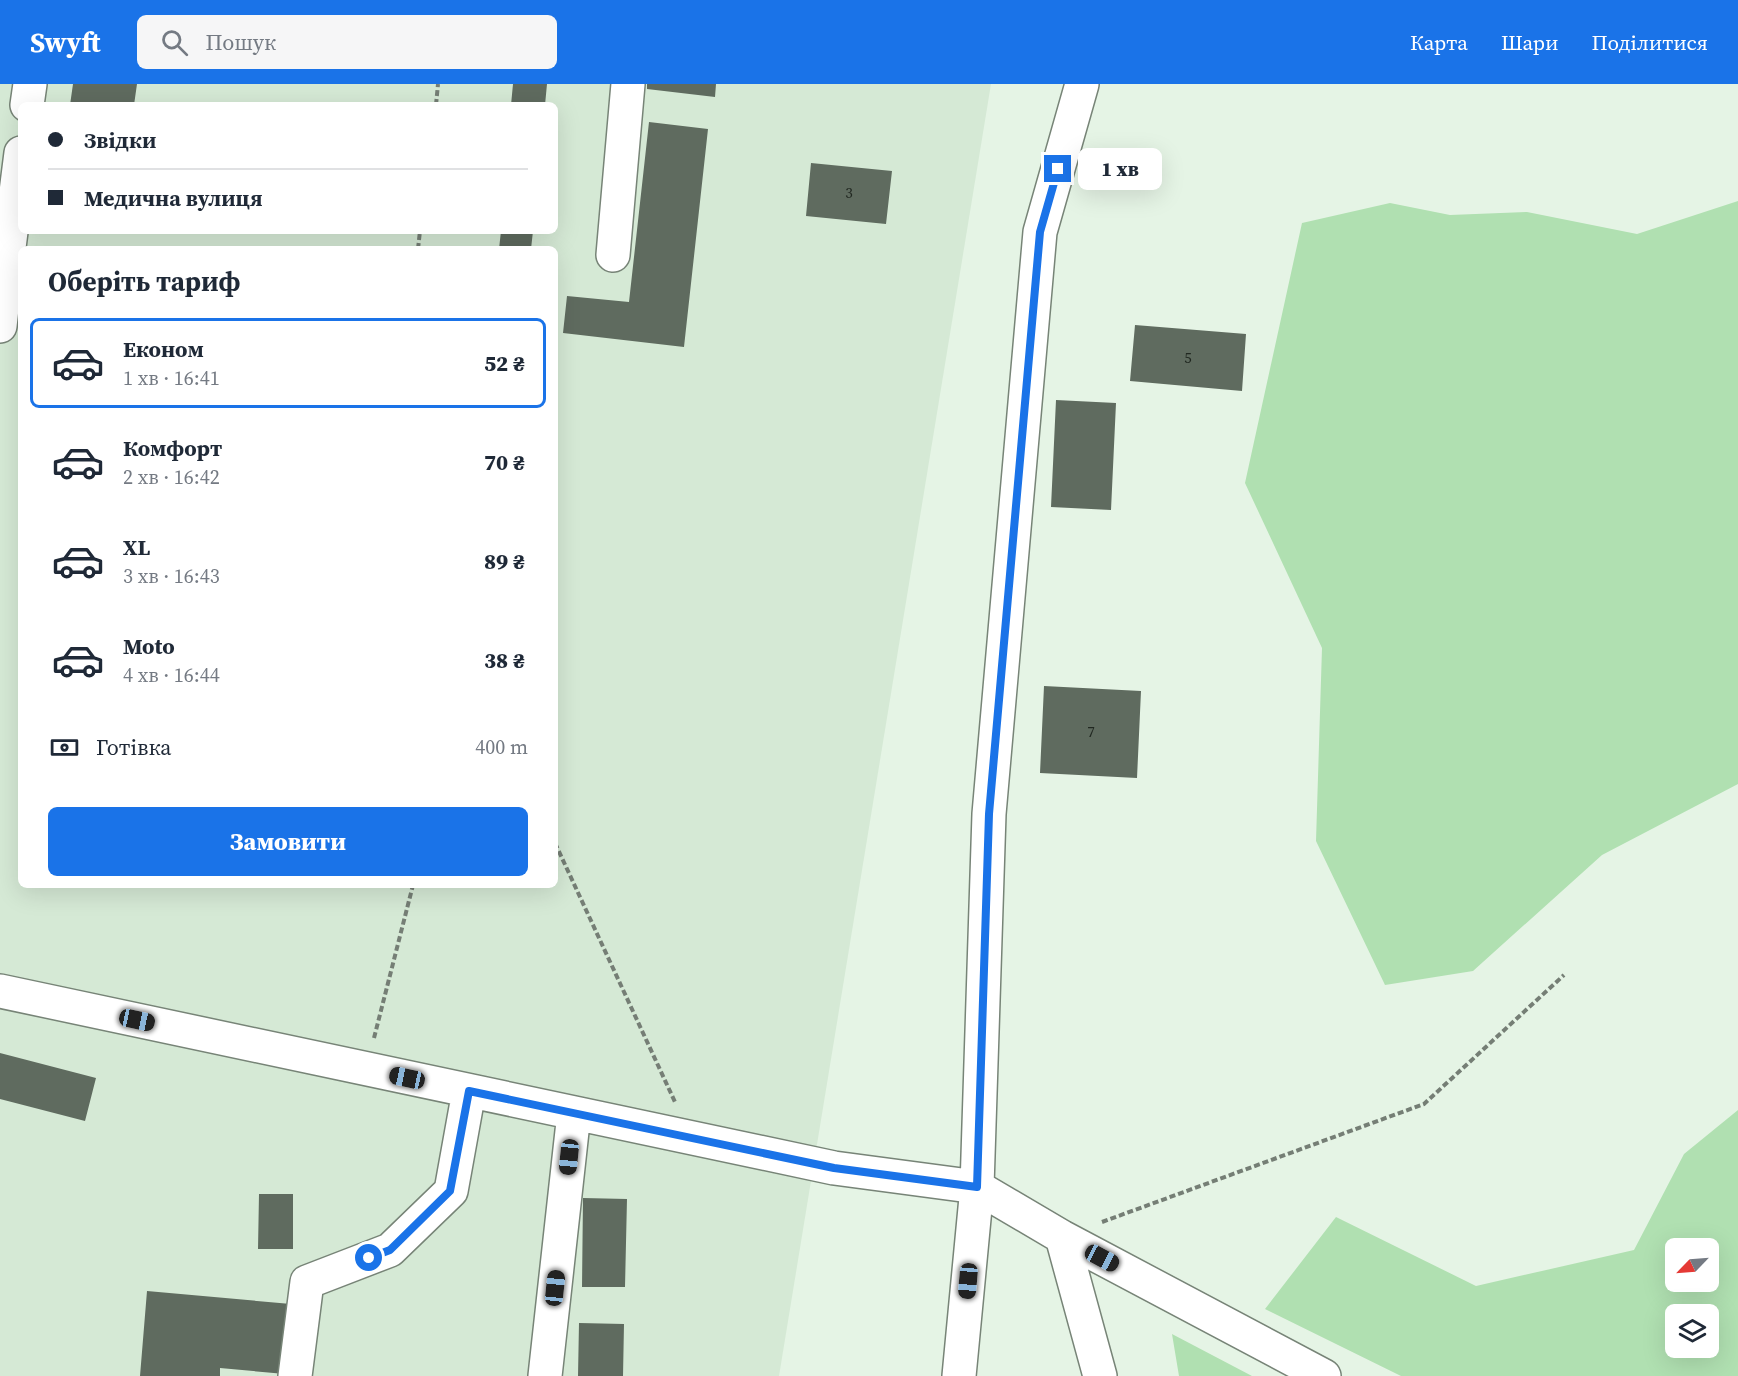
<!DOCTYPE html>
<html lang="uk">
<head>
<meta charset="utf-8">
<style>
	:root { --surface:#fff; --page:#f6f6f7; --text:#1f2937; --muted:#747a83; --line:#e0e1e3; --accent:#1a73e8 }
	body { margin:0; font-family:"Source Serif 4",serif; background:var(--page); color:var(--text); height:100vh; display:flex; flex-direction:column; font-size:22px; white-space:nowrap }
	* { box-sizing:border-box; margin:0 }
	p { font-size:20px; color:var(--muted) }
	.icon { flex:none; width:33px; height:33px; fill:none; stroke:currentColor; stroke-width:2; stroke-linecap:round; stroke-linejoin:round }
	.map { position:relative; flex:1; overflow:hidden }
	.side { position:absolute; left:18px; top:162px; width:540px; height:642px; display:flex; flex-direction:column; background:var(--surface); border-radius:9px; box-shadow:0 6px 24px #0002 }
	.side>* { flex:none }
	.banner { position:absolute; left:18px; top:18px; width:540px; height:132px; border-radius:9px; box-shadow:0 6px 24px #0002; display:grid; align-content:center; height:132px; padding:0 30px; background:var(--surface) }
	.needle { width:39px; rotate:245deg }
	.tools { position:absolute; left:1665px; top:1154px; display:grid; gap:12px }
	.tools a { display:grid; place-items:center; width:54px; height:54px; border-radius:9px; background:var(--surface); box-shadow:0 6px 24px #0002; font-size:30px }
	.end { position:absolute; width:27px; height:27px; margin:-14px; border:8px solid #1a73e8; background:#fff; box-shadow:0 0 0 3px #fff }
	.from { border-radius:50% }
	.bubble { position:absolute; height:42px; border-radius:9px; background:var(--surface); box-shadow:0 6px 24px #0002; font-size:20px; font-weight:800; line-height:42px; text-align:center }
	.car { position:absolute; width:18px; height:36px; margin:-18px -9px; border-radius:8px; box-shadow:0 0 4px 2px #0007; background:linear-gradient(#222 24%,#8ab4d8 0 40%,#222 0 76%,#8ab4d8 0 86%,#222 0) }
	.banner b { display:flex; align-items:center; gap:21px; height:57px; font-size:22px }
	.banner b+b { border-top:2px solid var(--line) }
	.banner i { width:15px; height:15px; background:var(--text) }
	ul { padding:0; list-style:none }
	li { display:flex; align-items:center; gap:18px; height:90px; margin:0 12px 9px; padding:0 18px; border:3px solid transparent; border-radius:9px }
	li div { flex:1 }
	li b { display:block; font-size:22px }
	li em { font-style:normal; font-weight:800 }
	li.current { border-color:var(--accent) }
	li>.icon { width:54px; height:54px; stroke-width:1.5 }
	h2 { padding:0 30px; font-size:27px; line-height:72px }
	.pay { display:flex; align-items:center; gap:15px; height:66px; padding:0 30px; font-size:22px }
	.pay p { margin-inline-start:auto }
	.action { display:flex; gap:12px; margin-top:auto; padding:12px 30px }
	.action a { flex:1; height:69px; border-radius:9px; background:var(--accent); color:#fff; font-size:24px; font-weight:800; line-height:69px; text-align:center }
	header { display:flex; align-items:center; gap:36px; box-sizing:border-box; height:84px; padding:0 30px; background:var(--accent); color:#fff }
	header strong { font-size:28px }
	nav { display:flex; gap:33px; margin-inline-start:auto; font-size:21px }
	.search { width:420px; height:54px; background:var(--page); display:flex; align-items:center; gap:15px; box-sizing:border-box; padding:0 21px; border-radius:9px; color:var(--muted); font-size:22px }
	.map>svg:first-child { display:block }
	.built { fill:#d5e9d5; fill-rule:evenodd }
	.green { fill:#b0e0b1; fill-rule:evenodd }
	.building { fill:#5f6b5f }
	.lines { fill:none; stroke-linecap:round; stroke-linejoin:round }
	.minor-casing { stroke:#778477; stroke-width:36 }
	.path { stroke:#757e75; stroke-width:4; stroke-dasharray:6 3; stroke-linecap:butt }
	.minor { stroke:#fff; stroke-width:33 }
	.route { stroke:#1a73e8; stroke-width:8 }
	.labels { text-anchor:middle; stroke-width:4.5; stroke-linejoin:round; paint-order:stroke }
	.number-label { font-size:15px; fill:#212821 }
</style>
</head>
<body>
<header>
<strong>Swyft</strong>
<div class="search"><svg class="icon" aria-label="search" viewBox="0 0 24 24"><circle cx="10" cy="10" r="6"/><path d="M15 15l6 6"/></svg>Пошук</div>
<nav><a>Карта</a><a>Шари</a><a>Поділитися</a></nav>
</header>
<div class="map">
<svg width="1738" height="1292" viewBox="0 0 1738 1292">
	<rect width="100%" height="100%" fill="#e5f4e5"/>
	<path class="built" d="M0,0H991L779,1292H0ZM21,21H555V147H21ZM21,165H555V801H21Z"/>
	<path class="green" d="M1738,117V700L1602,771L1473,887L1385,901L1316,757L1322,564L1245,399L1302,139L1390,119L1450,131L1527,128L1637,150Z
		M1738,1026V1292H1401L1265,1225L1336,1133L1476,1202L1634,1166L1684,1070ZM1676,1164H1708V1197H1676ZM1676,1230H1708V1263H1676Z
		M1172,1250L1252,1292H1179Z"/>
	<path class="building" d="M73,0H137L134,21H70Z
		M513,0H547L545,21H511Z
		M647,0H716L715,13L647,5Z
		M649,38L708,45L684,263L563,249L567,212L629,218Z
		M811,79L892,87L886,140L806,132Z
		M501,147H533L531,165H499Z
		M1135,241L1246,250L1242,307L1130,297Z
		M1056,316L1116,319L1111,426L1051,423Z
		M1044,602L1141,607L1137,694L1040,689Z
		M0,969L96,994L85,1037L0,1015Z
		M259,1110H293V1165H258Z
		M583,1114L627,1115L625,1203H582Z
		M147,1207L291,1220L285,1290L220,1284V1292H140Z
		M579,1239L624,1240L623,1292H578Z"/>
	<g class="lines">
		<g class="minor-casing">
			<path id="minor" d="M27,21L30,0
				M613,171L628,0
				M0,178L7,179L21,69
				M0,242L7,179
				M0,907L834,1084L977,1103L1062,1153L1324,1292
				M1062,1153L1100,1292
				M295,1292L307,1198L390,1166L451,1107L469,1007
				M545,1292L574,1029
				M959,1292L977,1103L989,730L1040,148L1082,0"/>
		</g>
		<path class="path" d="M436,21L438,0
			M418,165L420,147
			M555,759L675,1018
			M374,954L413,801
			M1102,1138L1424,1020L1564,891"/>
		<use href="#minor" class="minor"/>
	</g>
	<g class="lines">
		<path class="route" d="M369,1174L390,1166L450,1107L469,1007L834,1084L977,1103L989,730L1040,148L1058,85"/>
	</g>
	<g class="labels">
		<g class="number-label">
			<text x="849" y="114">3</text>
			<text x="1188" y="279">5</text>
			<text x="1091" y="653">7</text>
		</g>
	</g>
</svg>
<div class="tools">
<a><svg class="needle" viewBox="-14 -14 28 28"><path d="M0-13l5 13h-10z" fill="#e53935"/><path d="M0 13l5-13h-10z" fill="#747a83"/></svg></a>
<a><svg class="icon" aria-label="layers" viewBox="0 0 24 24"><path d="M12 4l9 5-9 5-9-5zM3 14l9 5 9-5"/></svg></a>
</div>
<i class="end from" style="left:369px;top:1174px"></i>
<i class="end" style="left:1058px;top:85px"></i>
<div class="bubble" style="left:1078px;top:64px;width:84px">1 хв</div>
<i class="car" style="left:137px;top:936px;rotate:102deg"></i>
<i class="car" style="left:407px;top:994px;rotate:282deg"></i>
<i class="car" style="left:569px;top:1073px;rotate:186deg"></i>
<i class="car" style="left:1102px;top:1174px;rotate:118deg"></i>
<i class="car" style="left:968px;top:1197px;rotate:185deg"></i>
<i class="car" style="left:555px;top:1204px;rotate:6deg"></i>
<div class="banner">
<b><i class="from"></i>Звідки</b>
<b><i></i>Медична вулиця</b>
</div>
<section class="side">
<h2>Оберіть тариф</h2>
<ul>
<li class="current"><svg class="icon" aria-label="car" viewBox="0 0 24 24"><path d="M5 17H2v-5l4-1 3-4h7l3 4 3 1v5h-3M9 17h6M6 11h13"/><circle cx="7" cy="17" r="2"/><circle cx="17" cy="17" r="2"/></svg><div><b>Економ</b><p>1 хв · 16:41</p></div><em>52 ₴</em></li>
<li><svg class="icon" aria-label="car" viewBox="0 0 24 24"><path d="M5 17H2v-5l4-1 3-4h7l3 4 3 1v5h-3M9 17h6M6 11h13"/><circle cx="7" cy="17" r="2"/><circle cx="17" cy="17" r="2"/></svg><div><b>Комфорт</b><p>2 хв · 16:42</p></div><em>70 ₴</em></li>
<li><svg class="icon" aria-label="car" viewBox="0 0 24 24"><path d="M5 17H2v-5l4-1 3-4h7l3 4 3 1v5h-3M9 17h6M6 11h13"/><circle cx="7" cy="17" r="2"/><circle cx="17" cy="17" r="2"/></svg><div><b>XL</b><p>3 хв · 16:43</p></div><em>89 ₴</em></li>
<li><svg class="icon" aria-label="car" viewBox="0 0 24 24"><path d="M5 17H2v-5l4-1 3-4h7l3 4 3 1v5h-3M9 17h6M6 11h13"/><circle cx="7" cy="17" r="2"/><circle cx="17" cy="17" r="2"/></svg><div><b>Moto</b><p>4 хв · 16:44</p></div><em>38 ₴</em></li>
</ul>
<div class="pay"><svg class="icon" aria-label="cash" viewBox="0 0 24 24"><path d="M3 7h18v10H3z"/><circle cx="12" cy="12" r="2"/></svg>Готівка<p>400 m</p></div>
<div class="action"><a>Замовити</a></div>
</section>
</div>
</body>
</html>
